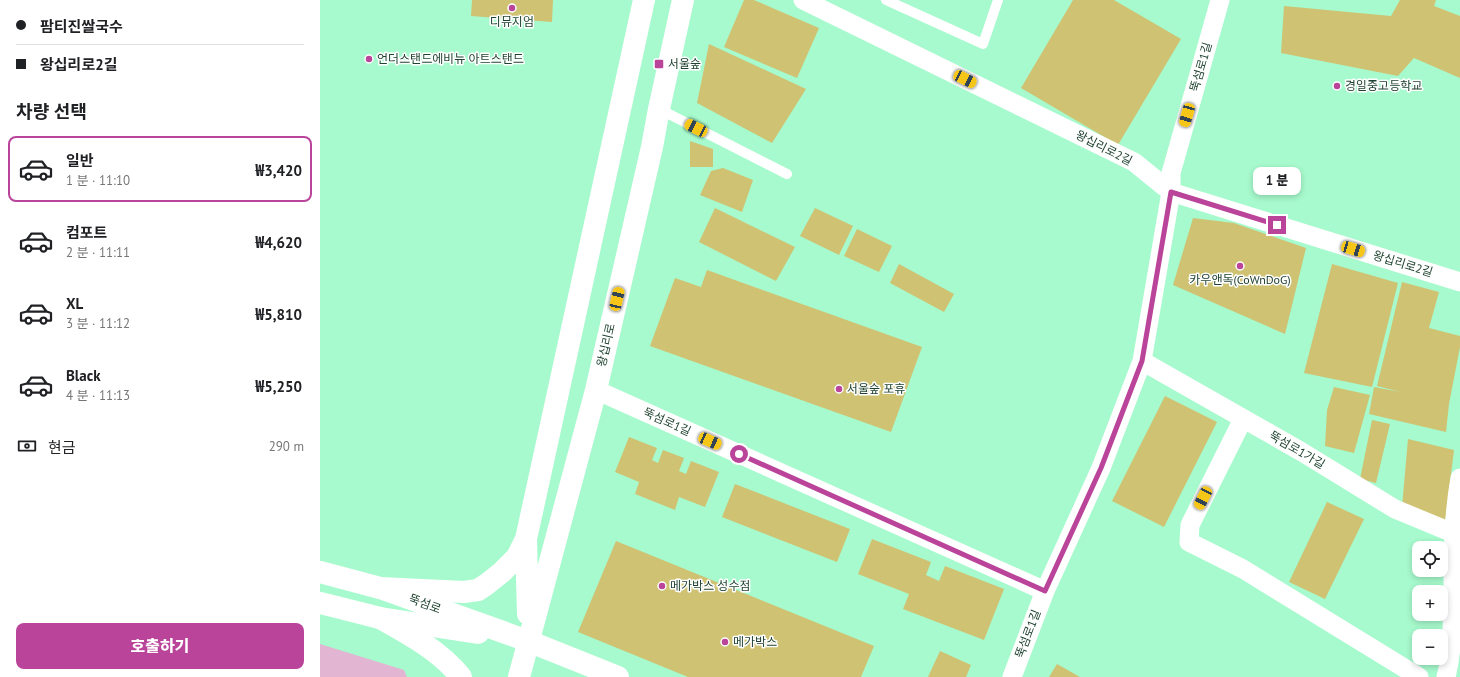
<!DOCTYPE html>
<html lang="ko">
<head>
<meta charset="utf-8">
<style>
	:root { --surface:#fff; --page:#f2f2f2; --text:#202124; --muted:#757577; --line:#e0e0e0; --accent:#bb449b }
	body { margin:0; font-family:"PT Sans","Noto Sans KR",sans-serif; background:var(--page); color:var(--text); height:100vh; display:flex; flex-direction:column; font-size:15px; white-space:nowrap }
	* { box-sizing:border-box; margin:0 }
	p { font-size:13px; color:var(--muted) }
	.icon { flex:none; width:22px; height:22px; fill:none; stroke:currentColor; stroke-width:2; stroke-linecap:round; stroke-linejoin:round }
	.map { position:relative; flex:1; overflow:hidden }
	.side { display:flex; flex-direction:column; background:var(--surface); width:320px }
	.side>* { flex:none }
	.banner { display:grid; align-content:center; height:88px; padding:0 16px; background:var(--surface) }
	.tools { position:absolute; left:1092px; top:541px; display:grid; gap:8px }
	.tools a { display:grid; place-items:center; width:36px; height:36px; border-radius:8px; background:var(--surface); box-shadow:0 2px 6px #0003; font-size:20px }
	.end { position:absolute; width:18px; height:18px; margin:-9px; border:5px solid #bb449b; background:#fff; box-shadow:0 0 0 2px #fff }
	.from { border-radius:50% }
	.bubble { position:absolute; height:28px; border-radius:8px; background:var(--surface); box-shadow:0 2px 6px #0003; font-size:13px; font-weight:800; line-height:28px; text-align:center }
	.car { position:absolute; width:12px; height:24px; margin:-12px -6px; border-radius:5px; box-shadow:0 0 3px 1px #0007; background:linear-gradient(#f5c518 24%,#345 0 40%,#f5c518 0 76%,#345 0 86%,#f5c518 0) }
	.banner b { display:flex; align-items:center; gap:14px; height:38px; font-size:15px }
	.banner b+b { border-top:1px solid var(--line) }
	.banner i { width:10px; height:10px; background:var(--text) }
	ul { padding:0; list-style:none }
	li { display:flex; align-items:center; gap:12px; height:66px; margin:0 8px 6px; padding:0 8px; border:2px solid transparent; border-radius:8px }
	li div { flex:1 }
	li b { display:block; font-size:15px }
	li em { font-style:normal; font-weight:800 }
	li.selected { border-color:var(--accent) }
	li>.icon { width:36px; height:36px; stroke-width:1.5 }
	h2 { padding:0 16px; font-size:18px; line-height:48px }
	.pay { display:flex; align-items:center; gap:10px; height:44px; padding:0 16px; font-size:15px }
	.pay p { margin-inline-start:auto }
	.button { display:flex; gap:8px; margin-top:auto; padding:8px 16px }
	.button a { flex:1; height:46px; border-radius:8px; background:var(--accent); color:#fff; font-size:16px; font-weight:800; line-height:46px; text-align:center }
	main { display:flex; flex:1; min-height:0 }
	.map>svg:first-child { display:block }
	.green { fill:#e2b5d2 }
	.building { fill:#cfc272 }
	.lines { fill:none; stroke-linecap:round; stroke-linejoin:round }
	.service { stroke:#fff; stroke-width:10 }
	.minor { stroke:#fff; stroke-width:19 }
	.secondary { stroke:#fff; stroke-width:22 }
	.primary { stroke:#fff; stroke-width:22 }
	.route { stroke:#bb449b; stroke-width:5 }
	.poi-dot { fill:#bb449b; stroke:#fff; stroke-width:1.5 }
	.labels { text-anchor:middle; stroke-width:3; stroke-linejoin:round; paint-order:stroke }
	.poi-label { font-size:12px; fill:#204331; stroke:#fff; text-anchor:start }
	.street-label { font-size:12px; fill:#204331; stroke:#fff }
</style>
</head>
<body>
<main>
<section class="side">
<div class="banner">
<b><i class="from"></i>팜티진쌀국수</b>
<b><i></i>왕십리로2길</b>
</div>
<h2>차량 선택</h2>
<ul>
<li class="selected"><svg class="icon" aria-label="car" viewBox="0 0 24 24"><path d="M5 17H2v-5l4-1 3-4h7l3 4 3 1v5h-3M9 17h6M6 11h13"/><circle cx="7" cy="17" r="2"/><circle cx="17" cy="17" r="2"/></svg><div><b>일반</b><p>1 분 · 11:10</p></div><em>₩3,420</em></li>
<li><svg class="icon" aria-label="car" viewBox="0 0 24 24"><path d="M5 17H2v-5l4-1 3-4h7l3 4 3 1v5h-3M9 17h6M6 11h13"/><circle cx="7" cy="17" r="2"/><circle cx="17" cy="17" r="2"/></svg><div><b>컴포트</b><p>2 분 · 11:11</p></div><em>₩4,620</em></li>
<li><svg class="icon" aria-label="car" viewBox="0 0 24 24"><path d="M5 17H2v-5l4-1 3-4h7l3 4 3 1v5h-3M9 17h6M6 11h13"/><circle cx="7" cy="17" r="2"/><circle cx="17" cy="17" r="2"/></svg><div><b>XL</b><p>3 분 · 11:12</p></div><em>₩5,810</em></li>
<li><svg class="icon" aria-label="car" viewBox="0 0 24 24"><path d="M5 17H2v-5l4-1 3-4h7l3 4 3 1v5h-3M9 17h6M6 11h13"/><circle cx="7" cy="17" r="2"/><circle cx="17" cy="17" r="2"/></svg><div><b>Black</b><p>4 분 · 11:13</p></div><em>₩5,250</em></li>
</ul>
<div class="pay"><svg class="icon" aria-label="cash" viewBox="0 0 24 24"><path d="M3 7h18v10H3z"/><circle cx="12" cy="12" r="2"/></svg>현금<p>290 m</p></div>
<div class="button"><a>호출하기</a></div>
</section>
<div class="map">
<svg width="1140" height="677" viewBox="0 0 1140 677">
	<rect width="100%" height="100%" fill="#a7facd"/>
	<path class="green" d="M0,644L84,670L87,677H0Z"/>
	<path class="building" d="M152,0H233L232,22L151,16Z
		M424,0H434L499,28L477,78L404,47Z
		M753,0H794L861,39L798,145L701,88Z
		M1080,0H1116L1114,6L1140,16V78L1094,58L1078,76L961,53L964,6L1071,16Z
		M389,44L486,89L452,143L377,103Z
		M370,141L393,149V167H370Z
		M403,168L433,180L422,212L380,195L391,171Z
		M395,208L475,247L456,281L379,242Z
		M495,208L533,226L519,255L480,236Z
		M873,218L914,223L986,248L965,334L853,285Z
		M537,229L572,246L559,272L524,256Z
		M579,264L634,294L624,312L570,283Z
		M1012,264L1078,283L1052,387L984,373Z
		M387,270L602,347L571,432L330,346L355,278L381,287Z
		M1082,282L1119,292L1109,328L1140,336V347L1129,404L1126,432L1049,414L1054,387L1080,392L1057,386Z
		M1014,387L1050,395L1034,453L1005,446L1007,410Z
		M845,396L897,422L844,527L792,501Z
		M1052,420L1070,424L1056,483L1040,479Z
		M309,437L337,448L332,460L338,463L343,450L364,458L359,471L366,474L371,461L399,472L385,507L359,497L355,510L315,494L319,482L295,472Z
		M1088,439L1134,450L1125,523L1082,507Z
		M415,484L530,529L517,562L402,517Z
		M1007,502L1044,519L1005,599L969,582Z
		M552,539L611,562L606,575L619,581L625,566L684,589L664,640L583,609L589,594L538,574Z
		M296,541L554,646L541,677H368L258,632Z
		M620,651L651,665L646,677H608Z
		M737,664L760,677H729Z"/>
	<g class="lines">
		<path class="service" d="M566,0L663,44L678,0
			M339,109L467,174"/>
		<path class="minor" d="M483,0L814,162L851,192L1140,282
			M822,361L982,452L1075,509L1133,533
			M276,390L725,591
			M923,419L870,525L869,542L923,569L1099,677
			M692,677L725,591L781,468L822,361L851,192V173L900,0
			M1126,677C1133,650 1132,622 1133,594C1133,555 1133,517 1140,478"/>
		<path class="secondary" d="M0,572L60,588L208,641L298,677
			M0,603L60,618L158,633"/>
		<path class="primary" d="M60,588L144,592L158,590L167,584L182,572L197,557L206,539
			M208,614L206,539L324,0
			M60,618C89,634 120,651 141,677
			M199,677L276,390L332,147L339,109L363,0"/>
	</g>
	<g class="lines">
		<path class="route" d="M419,454L725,591L781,468L822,361L851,192L957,225"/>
	</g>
	<g class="poi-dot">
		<circle cx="192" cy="8" r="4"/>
		<circle cx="49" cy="59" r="4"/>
		<rect x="334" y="59" width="10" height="10" rx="2"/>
		<circle cx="1017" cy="86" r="4"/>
		<circle cx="920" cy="266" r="4"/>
		<circle cx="519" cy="389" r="4"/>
		<circle cx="342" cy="586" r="4"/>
		<circle cx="405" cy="642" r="4"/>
	</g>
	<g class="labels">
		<g class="poi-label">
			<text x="192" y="26" text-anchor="middle">디뮤지엄</text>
			<text x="57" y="63">언더스탠드에비뉴 아트스탠드</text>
			<text x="348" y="68">서울숲</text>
			<text x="1025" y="90">경일중고등학교</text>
			<text x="920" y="284" text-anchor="middle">카우앤독(CoWnDoG)</text>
			<text x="527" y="393">서울숲 포휴</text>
			<text x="350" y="590">메가박스 성수점</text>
			<text x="413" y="646">메가박스</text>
		</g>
		<g class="street-label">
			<text transform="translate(881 67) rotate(-74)" y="4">뚝섬로1길</text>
			<text transform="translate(784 148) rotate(27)" y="4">왕십리로2길</text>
			<text transform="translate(1083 264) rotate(17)" y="4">왕십리로2길</text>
			<text transform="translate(286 345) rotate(-77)" y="4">왕십리로</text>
			<text transform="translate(347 422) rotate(24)" y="4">뚝섬로1길</text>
			<text transform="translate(977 450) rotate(30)" y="4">뚝섬로1가길</text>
			<text transform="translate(105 604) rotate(20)" y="4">뚝섬로</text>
			<text transform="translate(708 634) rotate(-69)" y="4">뚝섬로1길</text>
		</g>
	</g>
</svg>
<div class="tools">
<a><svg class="icon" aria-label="locate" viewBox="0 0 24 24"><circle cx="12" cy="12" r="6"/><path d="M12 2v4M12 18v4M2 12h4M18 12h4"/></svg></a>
<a>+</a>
<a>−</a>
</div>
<i class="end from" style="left:419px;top:454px"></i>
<i class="end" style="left:957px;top:225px"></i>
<div class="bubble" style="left:933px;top:167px;width:48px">1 분</div>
<i class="car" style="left:645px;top:79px;rotate:116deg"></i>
<i class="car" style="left:867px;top:115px;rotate:196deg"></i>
<i class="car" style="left:376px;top:128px;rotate:297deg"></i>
<i class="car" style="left:1033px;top:249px;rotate:107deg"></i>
<i class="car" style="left:297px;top:299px;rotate:13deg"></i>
<i class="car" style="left:390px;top:441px;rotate:114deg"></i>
<i class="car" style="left:883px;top:498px;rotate:207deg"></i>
</div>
</main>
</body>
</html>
